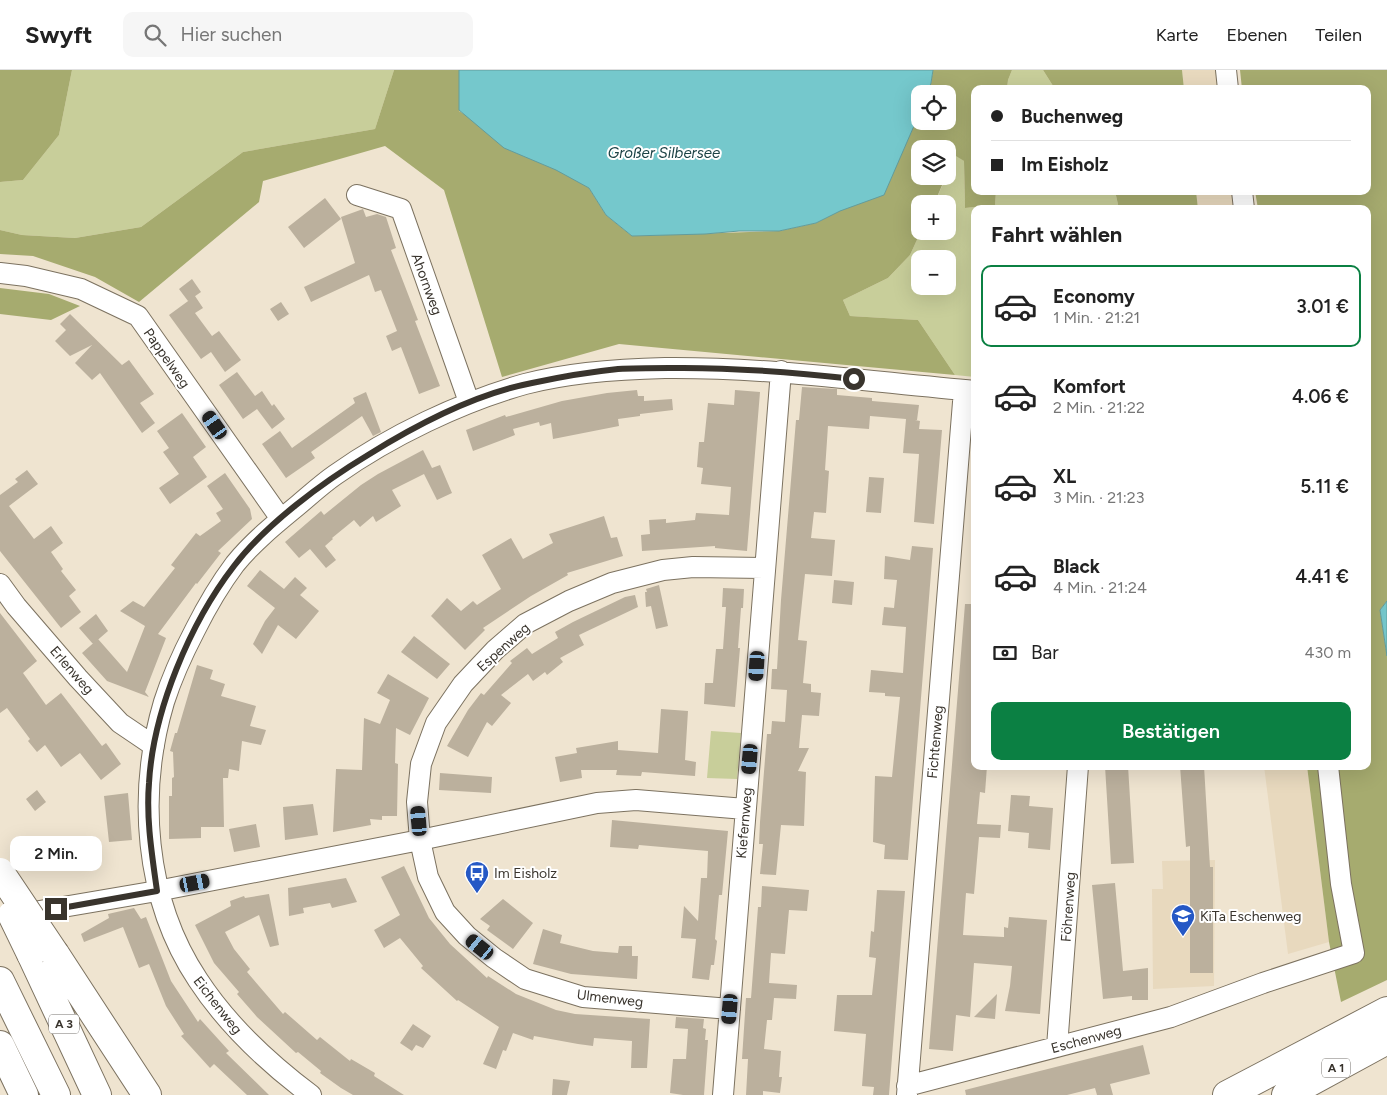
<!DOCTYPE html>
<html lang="de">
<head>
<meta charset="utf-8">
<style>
	:root { --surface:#fff; --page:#f6f6f6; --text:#222; --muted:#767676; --line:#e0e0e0; --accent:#0b8043 }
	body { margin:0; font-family:Figtree,sans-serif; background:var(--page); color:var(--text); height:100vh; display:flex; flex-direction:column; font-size:19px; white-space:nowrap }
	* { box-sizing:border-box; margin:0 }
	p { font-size:16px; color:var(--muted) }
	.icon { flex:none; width:28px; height:28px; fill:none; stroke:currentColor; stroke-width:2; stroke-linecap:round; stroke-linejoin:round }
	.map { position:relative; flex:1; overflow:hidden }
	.drawer { position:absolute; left:971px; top:135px; width:400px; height:565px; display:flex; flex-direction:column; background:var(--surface); border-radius:10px; box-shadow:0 5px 20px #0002 }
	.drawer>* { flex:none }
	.top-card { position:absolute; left:971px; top:15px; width:400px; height:110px; border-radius:10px; box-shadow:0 5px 20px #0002; display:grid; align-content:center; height:110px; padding:0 20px; background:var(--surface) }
	.tools { position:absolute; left:911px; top:15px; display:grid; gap:10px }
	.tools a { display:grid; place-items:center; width:45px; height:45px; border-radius:10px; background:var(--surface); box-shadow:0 5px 20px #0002; font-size:25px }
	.end { position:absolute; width:22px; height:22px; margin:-11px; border:6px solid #39342d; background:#fff; box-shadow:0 0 0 2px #fff }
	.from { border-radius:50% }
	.bubble { position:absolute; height:35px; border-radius:10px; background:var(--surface); box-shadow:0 5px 20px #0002; font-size:16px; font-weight:600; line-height:35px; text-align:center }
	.car { position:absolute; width:15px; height:30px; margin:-15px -8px; border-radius:6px; box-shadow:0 0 4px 1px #0007; background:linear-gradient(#222 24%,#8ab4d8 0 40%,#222 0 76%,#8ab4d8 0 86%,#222 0) }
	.top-card b { display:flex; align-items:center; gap:18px; height:48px; font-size:19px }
	.top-card b+b { border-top:1px solid var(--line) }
	.top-card i { width:12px; height:12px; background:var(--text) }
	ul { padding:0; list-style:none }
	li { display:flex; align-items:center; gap:15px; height:82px; margin:0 10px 8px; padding:0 10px; border:2px solid transparent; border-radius:10px }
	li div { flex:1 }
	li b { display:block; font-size:19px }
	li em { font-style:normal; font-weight:600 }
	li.current { border-color:var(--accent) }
	li>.icon { width:45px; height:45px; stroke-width:1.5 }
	h2 { padding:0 20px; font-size:22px; line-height:60px }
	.pay { display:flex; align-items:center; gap:12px; height:55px; padding:0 20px; font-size:19px }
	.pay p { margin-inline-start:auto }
	.action { display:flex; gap:10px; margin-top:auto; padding:10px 20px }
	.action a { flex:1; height:58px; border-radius:10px; background:var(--accent); color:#fff; font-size:20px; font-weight:600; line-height:58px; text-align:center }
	header { display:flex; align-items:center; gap:30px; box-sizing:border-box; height:70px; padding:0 25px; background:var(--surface); border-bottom:1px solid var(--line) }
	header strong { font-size:24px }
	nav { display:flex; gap:28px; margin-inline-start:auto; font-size:18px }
	.search { width:350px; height:45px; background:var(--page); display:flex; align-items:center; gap:12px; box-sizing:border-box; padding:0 18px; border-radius:10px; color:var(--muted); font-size:19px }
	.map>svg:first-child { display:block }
	.built { fill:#e8d9be }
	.green { fill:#c8ce9a; fill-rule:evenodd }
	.forest { fill:#a6ab6f }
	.water { fill:#75c8cc; stroke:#639c9c }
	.building { fill:#bbb09d }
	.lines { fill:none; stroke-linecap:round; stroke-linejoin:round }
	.minor-casing { stroke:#7c7260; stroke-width:22 }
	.motorway-casing { stroke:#7c7260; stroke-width:30 }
	.minor { stroke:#fff; stroke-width:20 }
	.motorway { stroke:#fff; stroke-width:28 }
	.motorway-bridge-casing { stroke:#7c7260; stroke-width:30; stroke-linecap:butt }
	.motorway-bridge { stroke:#fff; stroke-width:28 }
	.route { stroke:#39342d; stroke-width:6 }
	.labels { text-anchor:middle; stroke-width:4; stroke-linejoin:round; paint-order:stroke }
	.shield { fill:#fff; stroke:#74716c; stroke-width:1 }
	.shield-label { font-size:12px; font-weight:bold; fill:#39342d }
	.street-label { font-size:14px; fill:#39342d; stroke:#fff }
	.poi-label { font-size:14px; fill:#39342d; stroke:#fff; text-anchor:start }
	.water-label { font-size:15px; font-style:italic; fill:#1b4245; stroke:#fff }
</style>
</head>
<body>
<header>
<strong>Swyft</strong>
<div class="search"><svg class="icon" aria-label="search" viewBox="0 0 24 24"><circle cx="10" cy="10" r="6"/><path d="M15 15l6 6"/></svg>Hier suchen</div>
<nav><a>Karte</a><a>Ebenen</a><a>Teilen</a></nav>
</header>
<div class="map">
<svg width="1387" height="1025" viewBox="0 0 1387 1025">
	<rect width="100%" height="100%" fill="#efe4d0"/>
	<path class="built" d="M1182,0H1219L1222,19H1184Z
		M1196,121H1234L1237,139H1198Z
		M1264,696H1307L1329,872L1288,884Z
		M1215,790L1214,916L1153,919L1152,819H1163L1162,791Z"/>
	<path class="green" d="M72,0H394L375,59L243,82L141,157L75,168L22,165L0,160V112L23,110L59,65Z
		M1012,0H1043L1055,19H1007L1008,10Z
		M956,85L964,91L965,138L995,135L996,121H1115L1119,139H975V307L955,305L918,250L850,246L843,230L888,208L910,185L921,161H948V134H934ZM920,189H948V216H920Z
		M711,661L741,663L737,709L707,708Z"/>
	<path class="forest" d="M0,0H72L59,65L23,110L0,112Z
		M394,0H459V41L589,118L606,145L632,166L779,161L816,153L839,141L902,79L920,42V51H948V24H927L931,13L933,0H1012L1008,10L1007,19H975V121H996L995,135L965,138L964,91L956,86L948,104V79H920V106H946L934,134H920L921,161L910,185L888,208L843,230L850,246L918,250L955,305L619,274L502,307L444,120L385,76L263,111L259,132L139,232L95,207L33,186L0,184V160L22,165L75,168L141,157L243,82L375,59Z
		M1043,0H1182L1184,19H1055Z
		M1240,0H1387V531L1380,540L1387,586V910L1341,932L1329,872L1307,696H1368V139H1258L1255,121H1368V19H1242Z
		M1115,121H1196L1198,139H1119Z
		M0,218L49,224L80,236L51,250L0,244Z"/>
	<path class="water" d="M459,0H933L931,13L927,24H920V42L884,125L840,141L816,153L779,161H739L705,164L632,166L606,145L589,118L556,100L504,78L459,40Z
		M1387,531V586L1380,540Z"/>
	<path class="building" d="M325,128L341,149L304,178L288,157Z
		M363,139L366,147L377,144L386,147L396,178L391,180L418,250L415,251L440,316L419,324L401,277L392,281L386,266L397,261L381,220L375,222L369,205L311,232L304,217L355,193L341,147Z
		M192,209L201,222L188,231L179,219Z
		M195,226L203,238L195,243L212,266L219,261L241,290L225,302L211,282L201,289L169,245Z
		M281,232L289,244L278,251L270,239Z
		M70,244L122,295L129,290L154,324L140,333L155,353L142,363L100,303L92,310L75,293L92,275L70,286L55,271L66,260L60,254Z
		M237,302L255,326L262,321L272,336L274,334L285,349L272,359L257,339L243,349L219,315Z
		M802,317L837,319V325L872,328V331L919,335L917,350H915L920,351L919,359L942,360L939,396L934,454L914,452L919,384L903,383L906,349L870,346L869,359L828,356L825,400L829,401L826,443L814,442L811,468L835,470L832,506L805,504L798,570L807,571L803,613L811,614V622L821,623L819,646L802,645L799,678H809L798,701L806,702L804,756L781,755L776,805L760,804L763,774H759L760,752L767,664H771L772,651L785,652L787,620L771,619L772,599H777L781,530L796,350H799Z
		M637,320L638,326H644V331L672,329L673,340L640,344V346L618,349L619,356L553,369L551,353L540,356L539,352L513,359L515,365L473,381L466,360L505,345L506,347L562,331L607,323Z
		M735,320L760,322L747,481L715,478V476L642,481L641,465L650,464L649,450L666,449V453L695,450L696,443L729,445L731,417L701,414L703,398L697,397L699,372H704L708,333L734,335Z
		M366,322L381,362L373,366L362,346L311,382L315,388L286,408L262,374L280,361L292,378L355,333L353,328Z
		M182,343L206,377L193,387L207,407L170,434L159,418L179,404L163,382L169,378L157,361Z
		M423,380L432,398L440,395L452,423L437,430L424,404L392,420L401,436L376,452L373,446L360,457L354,450L332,468L333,469L325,476L336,490L326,498L310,479L299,488L285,472L321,441L324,445L361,415L378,404Z
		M27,400L38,414L9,436L34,469L51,456L63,473L51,482L63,499L61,501L76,520L69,526L81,542L61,558L0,481V425L18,412L15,409Z
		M225,403L250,439L252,449L218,481L221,483L197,514L196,513L158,564L166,568L145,622L149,627L107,611L82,583L98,569L127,602L145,556L120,541L133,531L144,537L175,498L171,495L196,463L200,466L221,451L216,443L223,439L207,416Z
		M869,407L884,408L881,443L866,442Z
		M604,446L611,468L617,467L623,486L567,503L568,505L531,526L483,558L485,560L465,580L431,546L447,528L461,541L473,531L477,535L501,519L482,485L511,468L523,489L553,473L549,464Z
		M912,476L933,478L908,790L884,789L885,775L873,772L875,706L892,707L900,627L885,626V623L869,622L871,600L903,603L906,557L882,555L884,537L894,538L897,510L884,509L885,486L910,490Z
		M260,500L284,519L295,507L307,518L300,525L319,541L296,569L278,555L262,584L253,574L265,551L275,538L247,516Z
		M834,510L854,512L852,535L832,533Z
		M659,515L668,556L656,559L651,536L646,537L645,522H647L646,519Z
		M723,518L744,519L743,538H741L738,578H740L735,637L704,634L705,613H713L716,579H723L726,537H722Z
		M635,525L638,537L579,565L584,575L560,588L563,592L547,605L545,602L533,611L528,604L501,625L511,633L492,656L487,652L468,687L447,676L468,640L481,623L484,625L512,593L510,591L527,578L532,584L558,568L555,562L573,552L625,527Z
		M965,534H975V696H987L985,723L980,722L977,754L1001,755L1000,768L979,767L974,824L966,823L963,865L1004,867V857L1008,858L1009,847L1047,850L1040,944L1005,941L1010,916L1012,896L974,893L970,947L956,945L953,981L929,979Z
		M0,543L37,591L23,603L46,635L61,623L102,676L106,673L121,694L101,710L80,683L61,697L45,675L37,682L28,671L30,669L7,638L0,643Z
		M96,544L108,561L93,574L79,558Z
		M414,566L450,594L437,609L401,582Z
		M197,595L213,600L210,609L225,614L221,626L256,636L250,656L266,660L261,675L242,671L239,701L229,699L228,708H223L224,757H201V768L169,769V726H172V708L174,707L173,682L170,681L175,663H177Z
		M388,604L429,628L410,665L396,658L395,693L398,694L397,746H382V750L370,749L371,755L333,762L336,699L362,700L364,648L380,654L390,630L377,623Z
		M661,639L688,641L685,690L696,692L695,706L642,702L641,706L616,705L617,700H581L582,708L560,712L555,687L577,683L576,678L618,671V680L658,683Z
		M1105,696H1128L1134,793L1111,794Z
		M1180,696H1204L1210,797H1213V903H1190V776L1186,777Z
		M440,703L492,707L491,723L439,720Z
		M37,720L46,732L35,741L26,729Z
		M128,723L132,770L109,772L104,726Z
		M1011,725L1030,726L1029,736L1053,738L1050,780L1028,778L1029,763L1008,761Z
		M313,734L318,765L285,770L283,737Z
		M612,750L728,761L722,825H719L715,869L717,871L714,895H711L709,910L692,908L696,869L681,868L684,836L698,851L701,808H707L708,781L639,775L638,779L610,777Z
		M256,754L260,777L234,782L229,759Z
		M404,796L429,848L450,874L487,908L488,906L516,924L556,940L575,944L650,949L647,998H631L632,971L594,968L593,976L578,974L534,966L533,970L513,963L506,981L503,980L496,999L483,994L499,957L458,930L457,931L421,898L423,896L400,868L384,878L374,860L400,845L381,807Z
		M346,808L357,832L332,838L330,833L303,838L304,843L289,846L288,818Z
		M1115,813L1123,901L1148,898V930H1132V926L1103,929L1092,815Z
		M762,816L809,820L807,841L789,840L785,884L771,883L769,913L797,915L796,929L774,928L772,950H767L764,979L781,981L779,1007H782L780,1023L763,1021V1025H746L748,989H742L746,928H751L758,837H761Z
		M877,820L905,821L889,1025H873L874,1017L862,1016L866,964L834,961L837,925H872L876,888L869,887L871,861L874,862Z
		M269,824L279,875L270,877L259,845L225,862L234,879L250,899L247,902L283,944L285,942L317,970L320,967L350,991L351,989L375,1003L374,1006L404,1025H353L341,1018L320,1003L321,1001L298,982L296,983L257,947L237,924L239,922L214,893L195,855L231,836L230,831L244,826L245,828Z
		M503,829L533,853L513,879L487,860L490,856L480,849Z
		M134,838L141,849L146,847L171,911L198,952L200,949L229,981L226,983L269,1025H247L214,994L210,998L181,966L184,964L166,936L149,894L139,898L123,857L84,872L81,864L109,848L108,844Z
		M543,859L562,865L560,873L593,881L618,883L619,876H632V886H638L637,909L571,904L533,894Z
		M997,924L995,949L974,947Z
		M676,947L704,949L703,958L706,959L705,970H708L704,1025H683L670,1023L673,989H686L688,959L675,958Z
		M413,954L431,966L423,978L416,975L412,981L400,973Z
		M1143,975L1150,1004L1110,1014L1113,1025H1097L1095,1018L1067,1025H966L965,1020Z
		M553,1009L570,1011L567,1025H552Z"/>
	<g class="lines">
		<g class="minor-casing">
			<path id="minor" d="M1226,0L1228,19
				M1242,121L1244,139
				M357,125L401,139L469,332
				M0,203L26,206L81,219L138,246L281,449
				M0,514L16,536L78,608L120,653L154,676
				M16,845L157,821L420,770L597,733L636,730L745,739
				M730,939L583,927L525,909L494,888L467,866L445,842L428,807L420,770L417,732L421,694L436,653L463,614L495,580L525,554L569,531L612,513L663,500L693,497L764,498
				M1057,977L1078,696
				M907,1016L1171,947L1263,913L1354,883L1341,814L1328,696
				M311,1025C267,992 228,956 198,910C144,829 137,723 164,632C172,607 183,583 195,560C206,538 220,514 235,494C253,472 275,454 297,436C309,426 322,414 335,405C390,366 461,332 525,314C571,302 619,299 665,298C769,297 872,312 975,321
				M723,1025L781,301
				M907,1025L964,320"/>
		</g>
		<g class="motorway-casing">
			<path id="motorway" d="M31,884L97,1025
				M55,884L147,1025
				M0,911L56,1025
				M0,975L24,1025
				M1227,1025L1387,941
				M1286,1025L1387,970"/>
		</g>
		<use href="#minor" class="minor"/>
		<use href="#motorway" class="motorway"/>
		<g class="motorway-bridge-casing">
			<path id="motorway-bridge" d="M0,802L55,884
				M12,845L31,884"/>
		</g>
		<use href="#motorway-bridge" class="motorway-bridge"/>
	</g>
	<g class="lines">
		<path class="route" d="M56,839L157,821C152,785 146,749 149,713C153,641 190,553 234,496C266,454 323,412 368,385C416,355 475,324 532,313C560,307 589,302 618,299C635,298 652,298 669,298C731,297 792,302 854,309"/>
	</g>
	<defs>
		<g id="bus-pin" transform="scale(1.25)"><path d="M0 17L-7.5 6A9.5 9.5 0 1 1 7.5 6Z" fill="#2558c5" stroke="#fff"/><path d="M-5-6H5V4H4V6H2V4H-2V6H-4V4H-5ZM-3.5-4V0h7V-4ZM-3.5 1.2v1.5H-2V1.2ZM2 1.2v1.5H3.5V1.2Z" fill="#fff"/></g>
		<g id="school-pin" transform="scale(1.25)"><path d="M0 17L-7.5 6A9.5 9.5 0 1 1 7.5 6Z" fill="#2558c5" stroke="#fff"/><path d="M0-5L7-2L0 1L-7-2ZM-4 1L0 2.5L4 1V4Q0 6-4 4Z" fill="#fff"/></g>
	</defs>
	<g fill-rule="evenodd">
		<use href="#bus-pin" x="477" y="803"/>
		<use href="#school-pin" x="1183" y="846"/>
	</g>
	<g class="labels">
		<g class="shield">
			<rect x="49" y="944.5" width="30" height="19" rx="4"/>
			<rect x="1322" y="988.5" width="28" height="19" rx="4"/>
		</g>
		<g class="shield-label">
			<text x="64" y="958">A 3</text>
			<text x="1336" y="1002">A 1</text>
		</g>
		<g class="street-label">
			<text transform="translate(427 214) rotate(70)" y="5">Ahornweg</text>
			<text transform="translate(167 288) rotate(55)" y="5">Pappelweg</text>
			<text transform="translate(503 577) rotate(-42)" y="5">Espenweg</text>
			<text transform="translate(72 600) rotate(49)" y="5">Erlenweg</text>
			<text transform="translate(935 672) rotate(-85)" y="5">Fichtenweg</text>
			<text transform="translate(744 753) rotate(-85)" y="5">Kiefernweg</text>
			<text transform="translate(1068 837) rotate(-86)" y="5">Föhrenweg</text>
			<text transform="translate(610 928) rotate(7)" y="5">Ulmenweg</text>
			<text transform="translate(218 935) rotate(52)" y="5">Eichenweg</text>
			<text transform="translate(1086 969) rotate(-15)" y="5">Eschenweg</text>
		</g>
		<g class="poi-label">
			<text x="494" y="808">Im Eisholz</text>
			<text x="1200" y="851">KiTa Eschenweg</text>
		</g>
		<g class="water-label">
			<text x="664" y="88">Großer Silbersee</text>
		</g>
	</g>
</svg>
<div class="tools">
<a><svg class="icon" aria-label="locate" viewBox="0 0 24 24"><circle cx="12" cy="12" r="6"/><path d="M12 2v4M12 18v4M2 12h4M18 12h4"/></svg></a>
<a><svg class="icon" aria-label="layers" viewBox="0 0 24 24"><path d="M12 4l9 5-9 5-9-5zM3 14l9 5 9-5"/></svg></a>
<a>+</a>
<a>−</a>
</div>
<i class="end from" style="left:854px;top:309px"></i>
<i class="end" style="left:56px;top:839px"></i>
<div class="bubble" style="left:10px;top:766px;width:92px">2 Min.</div>
<i class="car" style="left:215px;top:355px;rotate:325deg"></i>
<i class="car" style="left:757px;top:596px;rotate:184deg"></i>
<i class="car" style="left:750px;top:689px;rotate:185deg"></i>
<i class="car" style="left:419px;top:751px;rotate:355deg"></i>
<i class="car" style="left:195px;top:813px;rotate:79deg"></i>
<i class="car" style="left:480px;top:877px;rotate:309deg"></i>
<i class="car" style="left:730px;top:939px;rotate:185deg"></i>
<div class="top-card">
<b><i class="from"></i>Buchenweg</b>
<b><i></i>Im Eisholz</b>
</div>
<section class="drawer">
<h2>Fahrt wählen</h2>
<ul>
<li class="current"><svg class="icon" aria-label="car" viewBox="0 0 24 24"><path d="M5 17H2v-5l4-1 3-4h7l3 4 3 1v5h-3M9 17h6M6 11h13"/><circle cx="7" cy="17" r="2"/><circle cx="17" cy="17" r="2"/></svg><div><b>Economy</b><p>1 Min. · 21:21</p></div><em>3.01 €</em></li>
<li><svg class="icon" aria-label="car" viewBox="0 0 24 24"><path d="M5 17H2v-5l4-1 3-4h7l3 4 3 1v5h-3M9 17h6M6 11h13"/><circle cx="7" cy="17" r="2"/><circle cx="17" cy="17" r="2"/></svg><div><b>Komfort</b><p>2 Min. · 21:22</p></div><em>4.06 €</em></li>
<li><svg class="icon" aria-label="car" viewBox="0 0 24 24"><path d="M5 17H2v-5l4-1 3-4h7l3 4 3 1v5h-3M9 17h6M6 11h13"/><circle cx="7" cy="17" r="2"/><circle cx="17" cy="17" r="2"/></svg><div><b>XL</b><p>3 Min. · 21:23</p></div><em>5.11 €</em></li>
<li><svg class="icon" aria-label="car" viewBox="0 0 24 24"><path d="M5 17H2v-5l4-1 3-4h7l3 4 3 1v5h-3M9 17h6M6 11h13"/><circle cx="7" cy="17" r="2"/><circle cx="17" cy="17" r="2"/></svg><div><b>Black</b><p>4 Min. · 21:24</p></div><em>4.41 €</em></li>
</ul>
<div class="pay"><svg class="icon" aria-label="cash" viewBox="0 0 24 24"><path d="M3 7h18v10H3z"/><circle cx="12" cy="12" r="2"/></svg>Bar<p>430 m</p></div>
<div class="action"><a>Bestätigen</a></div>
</section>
</div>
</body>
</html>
